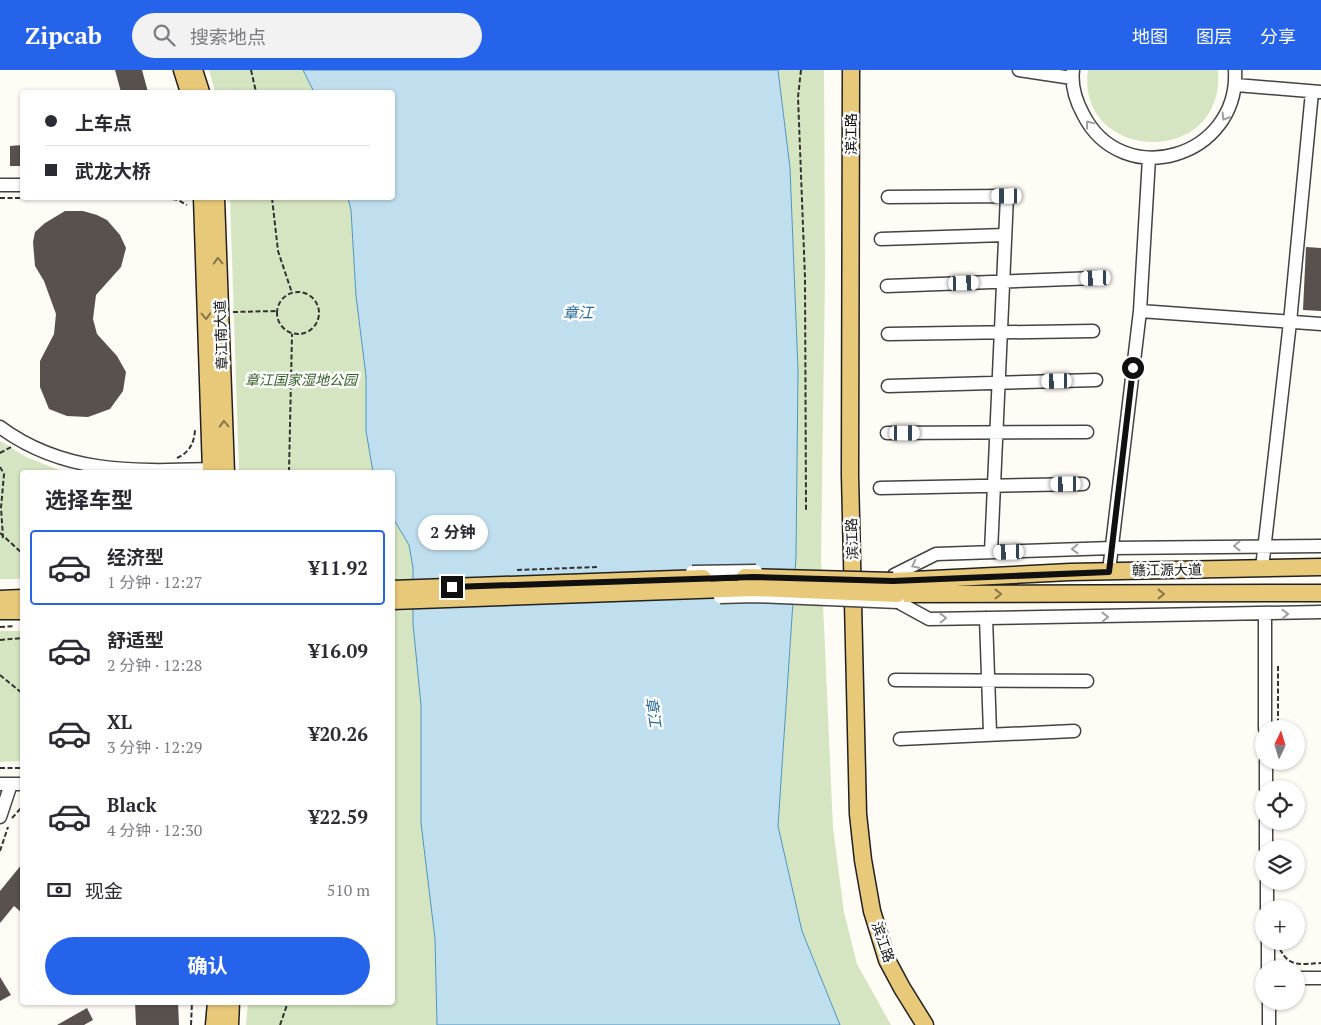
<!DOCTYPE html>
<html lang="zh">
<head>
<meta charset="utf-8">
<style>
	:root { --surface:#fff; --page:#f2f2f3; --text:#2b2b33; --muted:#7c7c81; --line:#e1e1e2; --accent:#2563eb }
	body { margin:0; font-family:"PT Serif","Noto Sans SC",serif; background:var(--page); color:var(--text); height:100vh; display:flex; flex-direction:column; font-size:19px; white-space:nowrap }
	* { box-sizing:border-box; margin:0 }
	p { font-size:16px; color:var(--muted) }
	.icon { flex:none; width:28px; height:28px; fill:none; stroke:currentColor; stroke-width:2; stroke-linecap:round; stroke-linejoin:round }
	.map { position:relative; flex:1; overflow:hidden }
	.details { position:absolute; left:20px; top:400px; width:375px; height:535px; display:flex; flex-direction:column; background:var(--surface); border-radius:5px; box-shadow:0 1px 4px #0004 }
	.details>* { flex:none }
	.banner { position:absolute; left:20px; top:20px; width:375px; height:110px; border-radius:5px; box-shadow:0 1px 4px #0004; display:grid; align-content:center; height:110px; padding:0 25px; background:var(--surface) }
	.needle { width:32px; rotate:4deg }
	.fabs { position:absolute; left:1255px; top:650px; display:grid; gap:10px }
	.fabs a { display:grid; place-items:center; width:50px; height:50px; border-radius:50%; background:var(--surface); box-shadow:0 1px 4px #0004; font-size:25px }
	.end { position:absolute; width:22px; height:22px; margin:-11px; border:6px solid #101010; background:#fff; box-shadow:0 0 0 2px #fff }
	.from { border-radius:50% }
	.bubble { position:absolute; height:35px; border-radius:18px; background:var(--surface); box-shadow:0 1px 4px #0004; font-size:16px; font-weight:700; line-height:35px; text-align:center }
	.car { position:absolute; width:15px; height:30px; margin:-15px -8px; border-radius:6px; box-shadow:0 0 4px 1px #0007; background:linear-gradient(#fff 24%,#345 0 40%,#fff 0 76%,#345 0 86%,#fff 0) }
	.banner b { display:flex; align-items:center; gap:18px; height:48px; font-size:19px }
	.banner b+b { border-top:1px solid var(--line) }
	.banner i { width:12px; height:12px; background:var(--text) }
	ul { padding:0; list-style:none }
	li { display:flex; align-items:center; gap:15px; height:75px; margin:0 10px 8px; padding:0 15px; border:2px solid transparent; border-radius:5px }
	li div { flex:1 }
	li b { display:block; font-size:19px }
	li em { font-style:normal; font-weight:700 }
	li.on { border-color:var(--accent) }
	li>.icon { width:45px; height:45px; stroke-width:1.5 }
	h2 { padding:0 25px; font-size:22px; line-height:60px }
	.pay { display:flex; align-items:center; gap:12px; height:55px; padding:0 25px; font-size:19px }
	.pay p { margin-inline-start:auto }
	.button { display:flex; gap:10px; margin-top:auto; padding:10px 25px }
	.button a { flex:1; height:58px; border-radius:30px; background:var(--accent); color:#fff; font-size:20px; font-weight:700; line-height:58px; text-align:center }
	header { display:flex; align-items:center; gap:30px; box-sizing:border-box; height:70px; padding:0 25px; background:var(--accent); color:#fff }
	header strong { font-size:24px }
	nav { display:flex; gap:28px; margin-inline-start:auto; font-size:18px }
	.search { width:350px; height:45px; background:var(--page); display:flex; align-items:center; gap:12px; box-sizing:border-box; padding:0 18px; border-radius:28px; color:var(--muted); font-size:19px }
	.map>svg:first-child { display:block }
	.green { fill:#d5e5c1 }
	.water { fill:#bfdfef; stroke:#4e95be }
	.building { fill:#58514e }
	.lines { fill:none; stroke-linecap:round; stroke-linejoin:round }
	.minor-casing { stroke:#434343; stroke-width:15 }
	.major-casing { stroke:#212121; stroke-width:19 }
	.path { stroke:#323232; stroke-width:2; stroke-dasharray:5 2.5; stroke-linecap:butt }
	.minor { stroke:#fff; stroke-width:12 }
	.major { stroke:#e8c97a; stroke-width:16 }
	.minor-bridge-casing { stroke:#434343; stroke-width:15; stroke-linecap:butt }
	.major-bridge-casing { stroke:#212121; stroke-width:19; stroke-linecap:butt }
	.path-bridge { stroke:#323232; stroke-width:2; stroke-dasharray:5 2.5; stroke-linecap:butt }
	.minor-bridge { stroke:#fff; stroke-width:12 }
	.major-bridge { stroke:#e8c97a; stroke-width:16 }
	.oneway { stroke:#9f9f9f }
	.oneway2 { stroke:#87764a }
	.route { stroke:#101010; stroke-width:6 }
	.labels { text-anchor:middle; stroke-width:5; stroke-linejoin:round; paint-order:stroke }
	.street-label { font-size:14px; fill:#101010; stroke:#fff }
	.park-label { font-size:14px; font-style:italic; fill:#356127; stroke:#fff }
	.water-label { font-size:15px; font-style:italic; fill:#276994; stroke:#fff }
</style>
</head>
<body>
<header>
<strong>Zipcab</strong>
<div class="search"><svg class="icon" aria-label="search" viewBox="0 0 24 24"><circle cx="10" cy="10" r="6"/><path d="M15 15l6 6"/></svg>搜索地点</div>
<nav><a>地图</a><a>图层</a><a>分享</a></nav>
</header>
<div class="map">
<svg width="1321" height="955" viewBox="0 0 1321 955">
	<rect width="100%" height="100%" fill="#fefcf5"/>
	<path class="green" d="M209,0H303L314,22H215Z
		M778,0H824L825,205L821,489L833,758L844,842L857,894L891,955H840L838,952L802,861L778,756L796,487L798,300L790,98Z
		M1088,0H1218C1226,100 1075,92 1088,0Z
		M230,128H348L351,140L356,226L366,306V361L373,402H239Z
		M0,371L26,387L64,402H22V509H0Z
		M393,448L409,475L413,498V554L421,635L435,869L437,955H246L248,933L392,932Z
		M0,561H22V691L0,692Z"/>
	<path class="water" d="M303,0H778L790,98L798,300L796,487L778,756L802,861L840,955H437L435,869L421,753V635L413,554V498L409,475L393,448L392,402H373L366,361V306L356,226L351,140L348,128H392V22H314Z"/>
	<path class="building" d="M115,0H142L148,22H121Z
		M22,75V96H10V76Z
		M65,141H83L97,145L107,150L120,165L126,178L121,197L96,225L93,249L97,264L117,286L126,302L123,321L110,339L88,347L67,346L49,339L40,317V291L54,264L56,244L44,211L35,196L33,172L35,162L45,153Z
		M1306,177L1321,178V241L1303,240Z
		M22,794V843L14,836L0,853V821Z
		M0,907L11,925L0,931Z
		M135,932H178L179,955H136Z
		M87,938L93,950L84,955H57Z"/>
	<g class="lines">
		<g class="minor-casing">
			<path id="minor" d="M1019,0L1072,8
				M1073,0C1071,15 1076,31 1083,44C1122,122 1240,88 1235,0
				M1236,15L1321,22
				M0,115H22
				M888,127L1007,126L991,482
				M881,169L1005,165
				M887,216L1096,208
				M1140,241L1321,254
				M888,264L1093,261
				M888,316L1096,310
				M0,357C66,406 140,401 218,399
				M887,363L1087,362
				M880,418L1083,414
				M1262,498L1290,252L1312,22
				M1109,501L1140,241L1149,88
				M894,505L936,484L1112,478L1321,476
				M898,532L929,549L1321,542
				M1265,544V659
				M986,548L990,663
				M895,610L1087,611
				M900,669L1074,661
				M1266,691V719
				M0,714H22
				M0,747L11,714
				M1266,751V779
				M1267,811V839
				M1268,871V899
				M1296,908H1321
				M1269,931V955"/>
		</g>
		<g class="major-casing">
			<path id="major" d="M182,0L189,22
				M194,0L201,22
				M851,0L850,405L858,744L863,790L872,841L887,890L902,918L925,955
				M202,128L211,402
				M216,128L226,402
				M893,511L1070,502L1321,497
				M897,524L1321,523
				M0,529L22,528
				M0,541H22
				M214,955L216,932
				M230,955L231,932"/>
		</g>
		<path class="path" d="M251,0L256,22
			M801,0L798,27L805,208L806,440
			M0,128H167L178,130L187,135
			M272,128L278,181L292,223
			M277 243a21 21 0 1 1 42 0a21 21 0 1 1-42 0Z
			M233,242L276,241
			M0,383L11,377
			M177,388C190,382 194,373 195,360
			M0,397L4,404L1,438L3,467L0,469
			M289,402L292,264
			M0,463L22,483
			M0,557L15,556
			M0,570L22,568
			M1278,596V659
			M0,605L22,623
			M0,698H22
			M12,748L22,737
			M0,781L8,757
			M1280,879C1289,898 1302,894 1321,893
			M191,955L192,932
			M280,955L288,932"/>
		<use href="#minor" class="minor"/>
		<use href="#major" class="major"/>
		<g class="minor-bridge-casing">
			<path id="minor-bridge" d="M692,502L756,501
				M720,527L755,526L898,532"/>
		</g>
		<g class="major-bridge-casing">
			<path id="major-bridge" d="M745,507L893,511
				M392,519L703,508
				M392,531L754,518L897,524"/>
		</g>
		<path class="path-bridge" d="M517,500L597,497"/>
		<use href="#minor-bridge" class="minor-bridge"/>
		<use href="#major-bridge" class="major-bridge"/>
	</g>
	<defs><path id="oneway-chevron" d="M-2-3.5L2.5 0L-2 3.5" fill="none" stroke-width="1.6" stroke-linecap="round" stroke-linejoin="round" transform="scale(1.25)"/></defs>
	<g class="oneway">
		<use href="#oneway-chevron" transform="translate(1225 47) rotate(122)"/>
		<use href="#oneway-chevron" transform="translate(1089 54) rotate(-127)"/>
		<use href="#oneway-chevron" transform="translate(1237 476) rotate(179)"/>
		<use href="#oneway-chevron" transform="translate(1075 479) rotate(178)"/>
		<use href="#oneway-chevron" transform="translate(915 495) rotate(154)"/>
		<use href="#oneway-chevron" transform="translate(1285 544) rotate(-2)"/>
		<use href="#oneway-chevron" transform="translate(1105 547) rotate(-1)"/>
		<use href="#oneway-chevron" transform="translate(943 548) rotate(-1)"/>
	</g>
	<g class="oneway2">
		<use href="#oneway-chevron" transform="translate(218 191) rotate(-92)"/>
		<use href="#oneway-chevron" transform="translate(206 246) rotate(88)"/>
		<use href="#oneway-chevron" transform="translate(224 354) rotate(-92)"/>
		<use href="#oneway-chevron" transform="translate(998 524)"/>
		<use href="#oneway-chevron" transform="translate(1161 524)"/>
	</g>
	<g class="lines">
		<path class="route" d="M452,517L753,507L893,511L1109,502L1133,298"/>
	</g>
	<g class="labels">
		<g class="street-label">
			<text transform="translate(851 64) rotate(-90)" y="5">滨江路</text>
			<text transform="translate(221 265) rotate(-92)" y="5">章江南大道</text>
			<text transform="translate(852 469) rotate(-92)" y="5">滨江路</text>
			<text transform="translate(1167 500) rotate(-1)" y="5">赣江源大道</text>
			<text transform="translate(883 872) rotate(71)" y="5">滨江路</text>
		</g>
		<g class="park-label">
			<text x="301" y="315">章江国家湿地公园</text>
		</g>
		<g class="water-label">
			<text x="578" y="248">章江</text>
			<text transform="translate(653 642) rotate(81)" y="5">章江</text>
		</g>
	</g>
</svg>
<div class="fabs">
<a><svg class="needle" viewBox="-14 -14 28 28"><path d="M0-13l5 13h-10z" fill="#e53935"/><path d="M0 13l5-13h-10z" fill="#7c7c81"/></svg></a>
<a><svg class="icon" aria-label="locate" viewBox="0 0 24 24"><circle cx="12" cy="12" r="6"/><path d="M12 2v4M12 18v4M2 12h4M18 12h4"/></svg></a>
<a><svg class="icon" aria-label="layers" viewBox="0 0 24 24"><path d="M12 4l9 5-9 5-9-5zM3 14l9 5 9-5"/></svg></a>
<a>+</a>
<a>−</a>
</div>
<i class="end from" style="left:1133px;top:298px"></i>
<i class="end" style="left:452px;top:517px"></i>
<div class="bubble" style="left:418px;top:445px;width:70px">2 分钟</div>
<i class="car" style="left:1007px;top:126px;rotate:270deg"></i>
<i class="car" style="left:1096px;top:208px;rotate:268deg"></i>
<i class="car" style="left:964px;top:213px;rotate:88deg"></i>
<i class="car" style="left:1057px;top:311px;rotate:269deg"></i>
<i class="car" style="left:905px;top:363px;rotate:90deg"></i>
<i class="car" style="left:1066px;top:414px;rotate:269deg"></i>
<i class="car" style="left:1009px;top:482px;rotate:268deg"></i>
<div class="banner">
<b><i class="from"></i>上车点</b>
<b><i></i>武龙大桥</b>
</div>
<section class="details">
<h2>选择车型</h2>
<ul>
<li class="on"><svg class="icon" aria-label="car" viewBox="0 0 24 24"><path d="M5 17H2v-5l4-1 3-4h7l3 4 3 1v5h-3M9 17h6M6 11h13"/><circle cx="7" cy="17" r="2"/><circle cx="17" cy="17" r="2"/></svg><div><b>经济型</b><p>1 分钟 · 12:27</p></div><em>¥11.92</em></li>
<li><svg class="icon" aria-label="car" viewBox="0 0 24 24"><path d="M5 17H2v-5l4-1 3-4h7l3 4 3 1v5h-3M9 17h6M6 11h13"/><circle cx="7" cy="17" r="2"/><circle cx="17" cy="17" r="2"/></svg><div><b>舒适型</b><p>2 分钟 · 12:28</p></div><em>¥16.09</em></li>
<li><svg class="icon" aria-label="car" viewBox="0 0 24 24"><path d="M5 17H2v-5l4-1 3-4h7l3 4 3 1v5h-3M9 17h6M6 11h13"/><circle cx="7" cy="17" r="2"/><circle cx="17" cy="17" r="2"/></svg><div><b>XL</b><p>3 分钟 · 12:29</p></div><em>¥20.26</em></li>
<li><svg class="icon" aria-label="car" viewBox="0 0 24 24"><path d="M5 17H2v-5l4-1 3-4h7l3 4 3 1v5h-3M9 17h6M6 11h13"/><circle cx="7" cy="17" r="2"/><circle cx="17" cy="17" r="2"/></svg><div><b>Black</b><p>4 分钟 · 12:30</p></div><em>¥22.59</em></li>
</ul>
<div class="pay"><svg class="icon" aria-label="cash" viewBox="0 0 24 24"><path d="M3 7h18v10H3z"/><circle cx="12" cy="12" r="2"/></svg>现金<p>510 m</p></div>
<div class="button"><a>确认</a></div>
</section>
</div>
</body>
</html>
